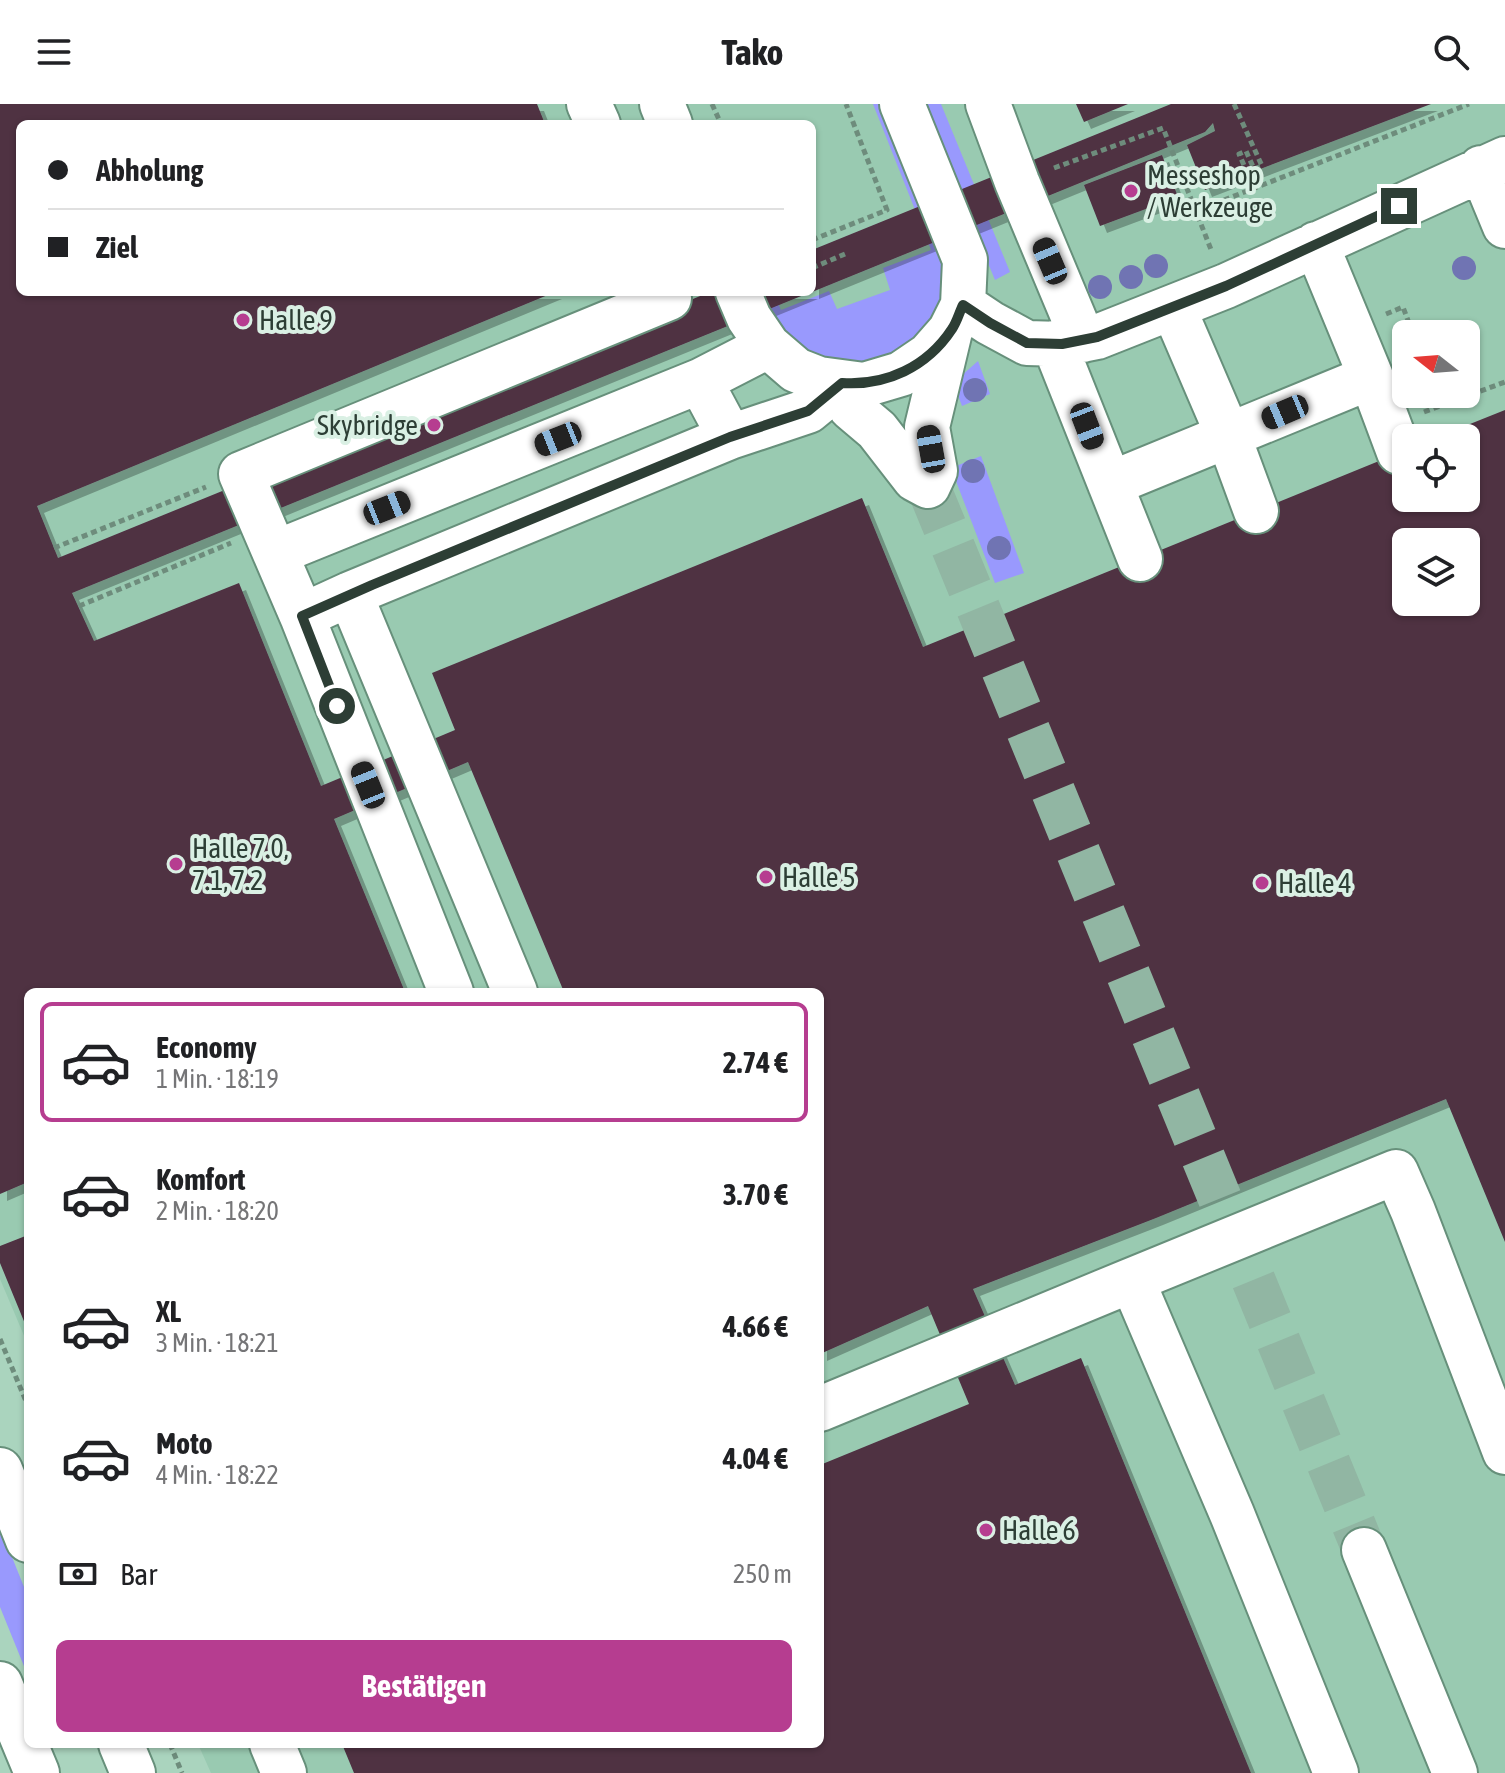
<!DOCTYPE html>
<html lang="de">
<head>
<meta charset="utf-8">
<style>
	:root { --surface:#fff; --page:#f6f6f6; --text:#202124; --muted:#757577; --line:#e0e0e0; --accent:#b63d90 }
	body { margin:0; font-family:"Asap Condensed",sans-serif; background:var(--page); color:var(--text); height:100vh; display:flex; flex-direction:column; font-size:30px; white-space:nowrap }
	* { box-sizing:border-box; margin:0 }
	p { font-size:26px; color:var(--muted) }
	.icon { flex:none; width:44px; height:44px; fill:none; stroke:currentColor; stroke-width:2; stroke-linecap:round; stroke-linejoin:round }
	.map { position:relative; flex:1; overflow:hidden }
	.sheet { position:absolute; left:24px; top:884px; width:800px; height:760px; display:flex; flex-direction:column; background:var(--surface); border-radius:12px; box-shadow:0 2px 6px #0004 }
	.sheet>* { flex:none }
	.guide { position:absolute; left:16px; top:16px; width:800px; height:176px; border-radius:12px; box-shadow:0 2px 6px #0004; display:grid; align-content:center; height:176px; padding:0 32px; background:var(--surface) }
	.needle { width:52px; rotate:287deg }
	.tools { position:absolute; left:1392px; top:216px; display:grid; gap:16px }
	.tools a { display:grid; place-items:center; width:88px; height:88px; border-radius:12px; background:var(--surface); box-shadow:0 2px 6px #0004; font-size:40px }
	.end { position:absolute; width:36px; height:36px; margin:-18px; border:10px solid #2d3e35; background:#fff; box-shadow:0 0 0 4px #fff }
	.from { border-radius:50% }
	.car { position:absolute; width:24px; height:48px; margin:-24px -12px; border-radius:10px; box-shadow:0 0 6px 2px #0007; background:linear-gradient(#222 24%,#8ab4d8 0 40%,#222 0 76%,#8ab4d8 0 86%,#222 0) }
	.guide b { display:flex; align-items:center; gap:28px; height:76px; font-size:30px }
	.guide b+b { border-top:2px solid var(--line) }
	.guide i { width:20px; height:20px; background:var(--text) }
	ul { padding:14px 0 0; list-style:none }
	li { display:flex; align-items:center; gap:24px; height:120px; margin:0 16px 12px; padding:0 16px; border:4px solid transparent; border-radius:12px }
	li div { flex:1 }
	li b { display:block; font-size:30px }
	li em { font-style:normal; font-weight:700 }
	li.selected { border-color:var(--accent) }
	li>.icon { width:72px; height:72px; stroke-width:1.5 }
	.pay { display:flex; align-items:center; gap:20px; height:88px; padding:0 32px; font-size:30px }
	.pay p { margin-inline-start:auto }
	.primary-button { display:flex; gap:16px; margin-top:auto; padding:16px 32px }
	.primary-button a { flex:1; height:92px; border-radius:12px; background:var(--accent); color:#fff; font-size:32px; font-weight:700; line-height:92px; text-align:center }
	header { display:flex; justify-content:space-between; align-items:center; height:104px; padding:0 32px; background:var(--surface); font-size:36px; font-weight:700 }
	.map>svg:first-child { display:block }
	.built { fill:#99cab1; fill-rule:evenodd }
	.green { fill:#9999fd }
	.building { fill:#4f3043; fill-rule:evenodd; filter:url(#shadow) }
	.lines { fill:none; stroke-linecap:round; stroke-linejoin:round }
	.minor-tunnel { stroke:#91b6a3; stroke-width:44; stroke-dasharray:44 22; stroke-linecap:butt }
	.minor-casing { stroke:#67907b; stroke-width:48 }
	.path { stroke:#6e8c7c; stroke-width:5; stroke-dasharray:6 4; stroke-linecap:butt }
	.minor { stroke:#fff; stroke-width:44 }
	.tree { fill:#7074b3 }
	.route { stroke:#2d3e35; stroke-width:10 }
	.poi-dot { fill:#b63d90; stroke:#daf0e4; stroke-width:3 }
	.labels { text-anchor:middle; stroke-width:8; stroke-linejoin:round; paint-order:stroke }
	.poi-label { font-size:28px; fill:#2d3e35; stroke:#daf0e4; text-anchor:start }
</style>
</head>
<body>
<header><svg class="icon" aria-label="menu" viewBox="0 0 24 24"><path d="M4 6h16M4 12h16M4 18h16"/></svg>Tako<svg class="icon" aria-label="search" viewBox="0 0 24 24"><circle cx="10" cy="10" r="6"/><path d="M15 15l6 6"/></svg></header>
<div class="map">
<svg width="1505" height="1669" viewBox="0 0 1505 1669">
	<defs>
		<filter id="shadow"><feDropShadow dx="7" dy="7" stdDeviation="0" flood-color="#0004"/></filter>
	</defs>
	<rect width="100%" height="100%" fill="#aad4be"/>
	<path class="built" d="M0,0H1505V1669H211L198,1640H820V888H28V1241L0,1175ZM20,20H812V188H20ZM1406,230H1466V290H1406ZM1406,334H1466V394H1406ZM1406,438H1466V498H1406Z"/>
	<path class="green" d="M873,0H884L944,144L946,178L937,212L907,247L861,261L814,252L787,234L773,213L762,188H773L781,206L829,187L837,205L890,186L883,164L931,146Z
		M922,0H941L1010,168L995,176Z
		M978,257L990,290L962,302L956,286L961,272Z
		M981,352L1024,469L995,479L951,364Z
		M0,1423L28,1493V1572L0,1503Z"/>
	<path class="building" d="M0,0H537L545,20H20V188H555L37,402L58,454L710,188H811L72,489L94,537L239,479L321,682L455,626L432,569L862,394L923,543L1406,346V394H1466V334H1435L1505,306V1138L1446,995L1156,1114L973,1185L1015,1281L1081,1254L1251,1669H354L342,1640H820V1361L969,1300L928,1202L820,1250V888H564L468,658L334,715L405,888H28V1078L0,1090ZM1406,438H1466V498H1406Z
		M1076,0H1128L1084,18Z
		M1171,0H1431L1205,86L1187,41L1215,27L1213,19L1205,28L812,188V146Z
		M1162,51L1178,93L1100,122L1084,81Z
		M28,1131V1227L0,1159V1142Z"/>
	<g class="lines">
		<path class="minor-tunnel" d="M928,382L1364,1446"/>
		<g class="minor-casing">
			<path id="minor" d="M589,0L598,20
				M662,0L670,20
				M988,0L1017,78L1083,236
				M1481,64L1505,122
				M1316,140L1371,273L1399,348
				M738,188L749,214L768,242L796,266L819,275L864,281L901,270L929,251L950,227L963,201L965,156L902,0
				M963,201L990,219L1027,239L1062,240L1097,233L1226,182L1505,55
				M1173,203L1228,331L1256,407
				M1054,239L1140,455
				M700,277L768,242
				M730,333L808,307L842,279L851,304L877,326L915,375L928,382L935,367L927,323L950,227
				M1110,380L1371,273
				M275,449L700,277L730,333L350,490L302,512
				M350,490L515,888
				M451,888L302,512L241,370L669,194L667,188
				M1132,1176L1396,1068L1413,1107L1505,1348
				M820,1305L1132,1176L1232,1410L1336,1669
				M0,1366L28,1436
				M1364,1446L1455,1669
				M0,1580L37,1669
				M121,1640L133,1669
				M272,1640L284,1669"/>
		</g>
		<path class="path" d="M712,0L721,20
			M1234,0L1262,62L1254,65L1246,47L1239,50L1254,84
			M1054,64L1163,24L1212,148
			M1196,107L1469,0
			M812,136L887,106L846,0
			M812,164L845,150
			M1386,210L1403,203L1413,230
			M1436,290L1440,302
			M1424,308L1505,278
			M54,444L206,383
			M79,502L231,439
			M0,1235L28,1302
			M170,1640L182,1669"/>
		<use href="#minor" class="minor"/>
	</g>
	<g class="tree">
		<circle cx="1156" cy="162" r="12"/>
		<circle cx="1464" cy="164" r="12"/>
		<circle cx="1131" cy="173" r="12"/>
		<circle cx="1100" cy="183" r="12"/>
		<circle cx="975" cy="286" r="12"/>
		<circle cx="973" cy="367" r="12"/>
		<circle cx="999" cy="444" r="12"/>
	</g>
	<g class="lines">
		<path class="route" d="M337,602L302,512L372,481L730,333L808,307L842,279C886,282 927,263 952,225C957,218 959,209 963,201L990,219L1027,239L1062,240L1097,233L1226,182L1399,102"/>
	</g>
	<g class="poi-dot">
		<circle cx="1131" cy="87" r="8"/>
		<circle cx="243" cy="216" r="8"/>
		<circle cx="434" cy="321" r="8"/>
		<circle cx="176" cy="760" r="8"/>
		<circle cx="766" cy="773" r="8"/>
		<circle cx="1262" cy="779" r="8"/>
		<circle cx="986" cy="1426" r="8"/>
	</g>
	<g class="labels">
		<g class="poi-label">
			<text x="1147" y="81">Messeshop<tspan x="1147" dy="32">/ Werkzeuge</tspan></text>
			<text x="259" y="226">Halle 9</text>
			<text x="418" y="331" text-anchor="end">Skybridge</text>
			<text x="192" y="754">Halle 7.0,<tspan x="192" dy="32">7.1, 7.2</tspan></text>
			<text x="782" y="783">Halle 5</text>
			<text x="1278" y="789">Halle 4</text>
			<text x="1002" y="1436">Halle 6</text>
		</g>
	</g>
</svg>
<div class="tools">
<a><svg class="needle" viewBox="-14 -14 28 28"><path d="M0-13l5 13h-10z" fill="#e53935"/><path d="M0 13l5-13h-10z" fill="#757577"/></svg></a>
<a><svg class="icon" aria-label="locate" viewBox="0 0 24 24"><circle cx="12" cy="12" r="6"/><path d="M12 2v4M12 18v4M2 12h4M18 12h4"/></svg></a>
<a><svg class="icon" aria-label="layers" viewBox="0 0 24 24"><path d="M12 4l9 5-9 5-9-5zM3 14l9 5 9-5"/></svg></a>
</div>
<i class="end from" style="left:337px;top:602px"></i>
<i class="end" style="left:1399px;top:102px"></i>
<i class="car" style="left:1050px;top:157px;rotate:337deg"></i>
<i class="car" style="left:1285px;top:308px;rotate:247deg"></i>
<i class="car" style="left:1087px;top:322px;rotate:159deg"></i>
<i class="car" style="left:558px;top:335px;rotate:248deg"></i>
<i class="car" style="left:931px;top:345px;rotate:350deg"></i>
<i class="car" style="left:387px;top:404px;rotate:68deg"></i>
<i class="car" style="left:368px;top:681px;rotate:338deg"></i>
<div class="guide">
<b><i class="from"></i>Abholung</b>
<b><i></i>Ziel</b>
</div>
<section class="sheet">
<ul>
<li class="selected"><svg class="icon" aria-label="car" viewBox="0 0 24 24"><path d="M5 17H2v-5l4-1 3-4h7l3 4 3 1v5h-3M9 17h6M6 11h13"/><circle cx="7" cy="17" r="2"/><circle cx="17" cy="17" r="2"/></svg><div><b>Economy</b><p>1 Min. · 18:19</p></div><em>2.74 €</em></li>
<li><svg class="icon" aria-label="car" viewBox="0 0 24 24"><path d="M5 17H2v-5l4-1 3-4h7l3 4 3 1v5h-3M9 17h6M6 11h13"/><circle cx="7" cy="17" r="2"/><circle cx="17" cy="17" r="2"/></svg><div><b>Komfort</b><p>2 Min. · 18:20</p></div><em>3.70 €</em></li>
<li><svg class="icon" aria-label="car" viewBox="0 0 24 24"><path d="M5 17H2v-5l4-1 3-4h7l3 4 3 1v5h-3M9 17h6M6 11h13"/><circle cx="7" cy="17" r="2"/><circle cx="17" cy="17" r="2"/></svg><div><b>XL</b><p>3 Min. · 18:21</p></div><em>4.66 €</em></li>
<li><svg class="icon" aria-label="car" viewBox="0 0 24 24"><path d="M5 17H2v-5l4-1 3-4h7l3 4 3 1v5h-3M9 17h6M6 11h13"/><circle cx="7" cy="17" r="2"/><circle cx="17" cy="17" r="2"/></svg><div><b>Moto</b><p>4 Min. · 18:22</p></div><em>4.04 €</em></li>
</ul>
<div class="pay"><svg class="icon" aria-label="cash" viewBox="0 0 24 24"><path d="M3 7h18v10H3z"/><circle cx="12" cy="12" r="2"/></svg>Bar<p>250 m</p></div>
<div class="primary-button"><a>Bestätigen</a></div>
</section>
</div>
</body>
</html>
